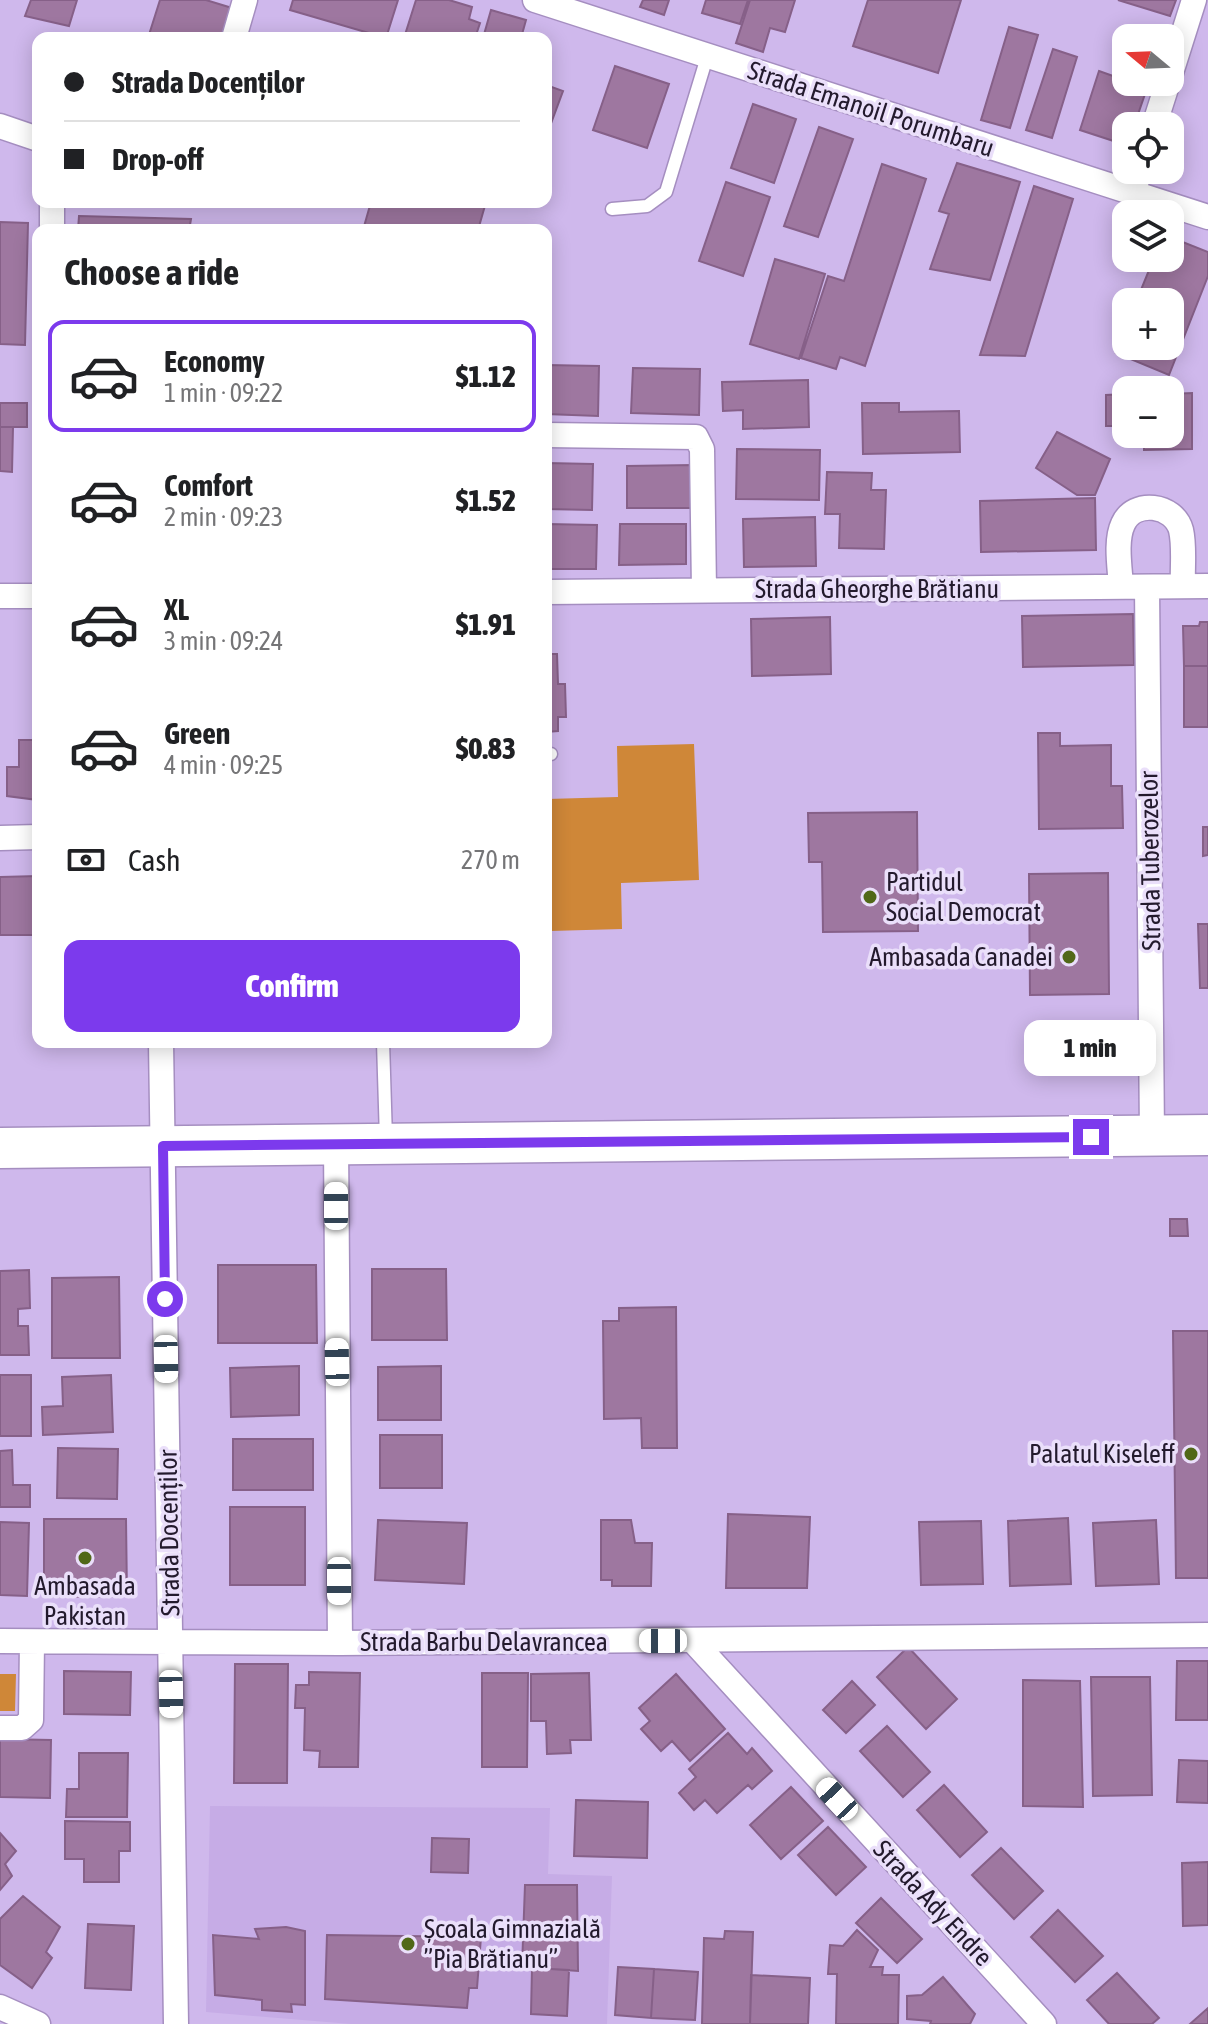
<!DOCTYPE html>
<html lang="en">
<head>
<meta charset="utf-8">
<style>
	:root { --surface:#fff; --page:#f6f6f6; --text:#202124; --muted:#757577; --line:#e0e0e0; --accent:#7c3aed }
	body { margin:0; font-family:"Asap Condensed",sans-serif; background:var(--page); color:var(--text); height:100vh; display:flex; flex-direction:column; font-size:30px; white-space:nowrap }
	* { box-sizing:border-box; margin:0 }
	p { font-size:26px; color:var(--muted) }
	.icon { flex:none; width:44px; height:44px; fill:none; stroke:currentColor; stroke-width:2; stroke-linecap:round; stroke-linejoin:round }
	.map { position:relative; flex:1; overflow:hidden }
	.drawer { position:absolute; left:32px; top:224px; width:520px; height:824px; display:flex; flex-direction:column; background:var(--surface); border-radius:16px; box-shadow:0 4px 20px #0003 }
	.drawer>* { flex:none }
	.hud { position:absolute; left:32px; top:32px; width:520px; height:176px; border-radius:16px; box-shadow:0 4px 20px #0003; display:grid; align-content:center; height:176px; padding:0 32px; background:var(--surface) }
	.needle { width:52px; rotate:289deg }
	.tools { position:absolute; left:1112px; top:24px; display:grid; gap:16px }
	.tools a { display:grid; place-items:center; width:72px; height:72px; border-radius:16px; background:var(--surface); box-shadow:0 4px 20px #0003; font-size:40px }
	.end { position:absolute; width:36px; height:36px; margin:-18px; border:10px solid #7c3aed; background:#fff; box-shadow:0 0 0 4px #fff }
	.from { border-radius:50% }
	.bubble { position:absolute; height:56px; border-radius:16px; background:var(--surface); box-shadow:0 4px 20px #0003; font-size:26px; font-weight:800; line-height:56px; text-align:center }
	.car { position:absolute; width:24px; height:48px; margin:-24px -12px; border-radius:10px; box-shadow:0 0 6px 2px #0007; background:linear-gradient(#fff 24%,#345 0 40%,#fff 0 76%,#345 0 86%,#fff 0) }
	.hud b { display:flex; align-items:center; gap:28px; height:76px; font-size:30px }
	.hud b+b { border-top:2px solid var(--line) }
	.hud i { width:20px; height:20px; background:var(--text) }
	ul { padding:0; list-style:none }
	li { display:flex; align-items:center; gap:24px; height:112px; margin:0 16px 12px; padding:0 16px; border:4px solid transparent; border-radius:16px }
	li div { flex:1 }
	li b { display:block; font-size:30px }
	li em { font-style:normal; font-weight:800 }
	li.current { border-color:var(--accent) }
	li>.icon { width:72px; height:72px; stroke-width:1.5 }
	h2 { padding:0 32px; font-size:36px; line-height:96px }
	.pay { display:flex; align-items:center; gap:20px; height:88px; padding:0 32px; font-size:30px }
	.pay p { margin-inline-start:auto }
	.primary-button { display:flex; gap:16px; margin-top:auto; padding:16px 32px }
	.primary-button a { flex:1; height:92px; border-radius:16px; background:var(--accent); color:#fff; font-size:32px; font-weight:800; line-height:92px; text-align:center }
	.map>svg:first-child { display:block }
	.built { fill:#c6ace6 }
	.green { fill:#cf8738 }
	.building { fill:#9e77a0; stroke:#866088; stroke-width:2 }
	.lines { fill:none; stroke-linecap:round; stroke-linejoin:round }
	.lane-casing { stroke:#a58ec0; stroke-width:15 }
	.street-casing { stroke:#a58ec0; stroke-width:27 }
	.primary-casing { stroke:#a58ec0; stroke-width:43 }
	.lane { stroke:#fff; stroke-width:12 }
	.street { stroke:#fff; stroke-width:24 }
	.primary { stroke:#fff; stroke-width:40 }
	.route { stroke:#7c3aed; stroke-width:10 }
	.poi-dot { fill:#516818; stroke:#eadffa; stroke-width:3 }
	.labels { text-anchor:middle; stroke-width:7; stroke-linejoin:round; paint-order:stroke }
	.street-label { font-size:26px; fill:#231a2d; stroke:#eadffa }
	.poi-label { font-size:26px; fill:#231a2d; stroke:#eadffa; text-anchor:start }
</style>
</head>
<body>
<div class="map">
<svg width="1208" height="2024" viewBox="0 0 1208 2024">
	<rect width="100%" height="100%" fill="#cfb8ec"/>
	<path class="built" d="M210,1806L550,1808L548,1874L612,1876L607,2024H351L206,2012Z"/>
	<path class="green" d="M694,744L699,880L621,883L622,929L550,931L547,799L618,797L617,746Z
		M0,1674H16L15,1711H0Z"/>
	<path class="building" d="M31,0H77L69,26L25,16Z
		M160,0H206L232,8L222,38H148Z
		M293,0H398L386,38L290,10Z
		M416,0H449L472,7L469,19L480,23L475,38H404Z
		M643,0H669L664,15L640,7Z
		M706,0H748L740,24L702,13Z
		M750,0H795L785,32L770,28L763,52L736,43Z
		M868,0H961L938,73L853,46Z
		M1118,0H1176L1170,16Z
		M491,10L526,20L521,38H483Z
		M1009,27L1038,35L1010,128L981,120Z
		M1053,49L1077,57L1052,138L1026,130Z
		M615,66L669,84L647,148L593,130Z
		M1099,71L1147,88L1134,126H1126V145L1080,130Z
		M546,85L563,91L546,137Z
		M753,104L796,119L774,183L731,168Z
		M819,127L853,139L818,237L784,226Z
		M957,163L1020,182L990,280L930,269L949,214L939,211Z
		M882,164L926,179L865,366L840,357L836,369L801,358L828,276L844,281Z
		M726,182L770,197L743,276L699,261Z
		M1034,186L1073,199L1025,356L980,355Z
		M371,202H486L478,230H363Z
		M79,216L191,219L190,225H201V230H78Z
		M0,222L28,223L25,345L0,344Z
		M1170,237L1208,252V276L1169,375L1116,353L1126,328V346H1170V302H1136L1154,258H1170Z
		M775,259L825,274L799,359L750,344Z
		M546,365L599,366L598,416L546,414Z
		M633,368L700,369L699,415L631,413Z
		M808,380L809,427L743,429V410L723,411L722,382Z
		M1192,393V449L1144,450V435L1129,436L1170,434V394Z
		M1126,394V426H1106V395Z
		M0,403H27V427H0Z
		M862,403H899V412L959,411L960,452L863,454Z
		M0,427H13L12,472L0,471Z
		M1057,432L1110,459L1095,495H1077L1036,468Z
		M737,449L820,450L819,500L736,499Z
		M546,463L593,464L592,510L546,509Z
		M693,465L694,508H627V466Z
		M827,472L872,473L871,490H886L884,549L839,548L840,514H825Z
		M1095,498L1096,550L981,552L980,501Z
		M815,517L816,566L744,567L743,519Z
		M546,524L597,525L596,569H546Z
		M620,524H686V564L619,565Z
		M1133,614L1134,665L1023,667L1022,616Z
		M830,617L831,674L752,676L751,619Z
		M1200,622H1208V666H1184L1183,626H1199Z
		M33,631H38V740H33Z
		M546,654H557L558,684H565L566,717H558V731L546,732Z
		M1184,666H1208V727H1184Z
		M1038,733H1060V746L1111,745V786H1122L1123,828L1039,829Z
		M19,740H38V800L7,796V767H19Z
		M917,812L918,931L823,932L822,862H809L808,813Z
		M1203,827H1208V855L1203,856Z
		M1108,873L1109,994L1030,995L1029,874Z
		M38,876V935H0V877Z
		M1198,924H1208V988H1200Z
		M1170,1219H1187L1188,1236H1170Z
		M218,1265H316L317,1343H218Z
		M372,1269H446L447,1340H372Z
		M29,1270L30,1308L18,1309V1326H28L29,1355H0V1271Z
		M119,1277L120,1358H52V1278Z
		M676,1307L677,1448H642L641,1418L604,1419L603,1321H619V1308Z
		M1173,1331H1208V1578H1176Z
		M299,1366V1415L231,1417L230,1368Z
		M441,1366V1420H378V1367Z
		M0,1375H31V1436H0Z
		M111,1375L113,1432L43,1435L42,1407L63,1406L62,1377Z
		M380,1435H442V1488H380Z
		M233,1439H313V1490H233Z
		M58,1448L118,1449L117,1499L57,1498Z
		M12,1450L13,1485H30V1507H0V1451Z
		M230,1507H305V1585H230Z
		M728,1514L810,1517L807,1588H726Z
		M1068,1518L1071,1584L1010,1586L1008,1521Z
		M44,1519H126L127,1596L44,1597Z
		M378,1520L467,1523L464,1584L375,1580Z
		M601,1520H631L635,1543H652L651,1586H612V1580H601Z
		M1156,1520L1159,1584L1096,1586L1093,1523Z
		M981,1521L983,1584L921,1585L919,1522Z
		M0,1522L29,1523L27,1596L0,1595Z
		M908,1647L957,1699L926,1729L877,1677Z
		M1177,1661H1208V1720H1176Z
		M235,1664H288L287,1783H234Z
		M64,1671L131,1672L130,1715L64,1714Z
		M309,1672L360,1673L358,1767H319L320,1751L304,1750L305,1708H295L296,1685H309Z
		M482,1673H528L527,1767H482Z
		M589,1673L591,1740H570L571,1753L547,1754L546,1721H531V1674Z
		M676,1674L725,1729L690,1761L672,1741L661,1751L641,1729L650,1721L639,1708Z
		M1091,1677H1150L1152,1795L1093,1796Z
		M1023,1680L1080,1681L1083,1807L1023,1806Z
		M852,1681L875,1705L846,1733L823,1710Z
		M887,1726L930,1772L903,1797L860,1751Z
		M728,1733L747,1754L752,1748L772,1771L752,1789L748,1785L717,1813L705,1800L694,1810L679,1793L696,1777L689,1769Z
		M0,1739L51,1740L50,1798L0,1797Z
		M79,1753H128L127,1817H66L67,1789H79Z
		M1179,1760L1208,1761V1803L1177,1802Z
		M944,1785L987,1832L960,1857L917,1810Z
		M791,1787L823,1821L781,1859L750,1825Z
		M576,1800L648,1802L647,1858L574,1856Z
		M65,1821L130,1822V1851H119V1882H84V1859H65Z
		M828,1827L866,1867L836,1895L798,1855Z
		M0,1833L16,1851L5,1864L12,1876L0,1890Z
		M432,1838L469,1839L468,1873L431,1872Z
		M1001,1848L1043,1891L1014,1919L972,1875Z
		M1208,1862V1925L1183,1926L1182,1863Z
		M525,1885H577L578,1971L522,1967Z
		M23,1896L60,1927L46,1952L52,1958L32,1988L0,1965V1919Z
		M881,1898L922,1939L897,1963L856,1923Z
		M1058,1910L1103,1956L1075,1982L1031,1937Z
		M88,1924L134,1926L131,1990L85,1988Z
		M286,1927L305,1931V2005L291,2004L292,2012L262,2010V2000L215,1995L213,1935L259,1939L255,1929Z
		M857,1930L878,1950L870,1967H883L882,1975H899L898,2024H836L837,1974H828L830,1945L843,1946Z
		M725,1931L753,1932L750,2024H702L704,1938L724,1939Z
		M327,1935L481,1937L477,1988H469L467,2008L325,1999Z
		M618,1967L654,1969L651,2018L615,2015Z
		M532,1968L569,1970L567,2016L531,2014Z
		M654,1969L698,1972L695,2020L651,2018Z
		M1117,1973L1159,2018L1152,2024H1109L1087,2000Z
		M751,1975L810,1978L808,2024H750Z
		M943,1977L975,2014L970,2024H930L931,2021L907,2019V1996L922,1995Z
		M1208,2008V2024H1190Z"/>
	<g class="lines">
		<g class="lane-casing">
			<path id="lane" d="M612,209L647,206L666,192L707,57
				M546,754H551
				M383,1042L386,1139"/>
		</g>
		<g class="street-casing">
			<path id="street" d="M535,0L1208,217
				M234,38L245,0
				M1170,76L1194,0
				M0,126L38,139
				M1154,126L1168,82
				M1133,194L1140,170
				M52,230V202
				M546,435L696,437L702,449L704,590
				M1121,587C1120,568 1115,541 1123,524C1134,499 1174,504 1181,530C1185,547 1182,569 1183,586
				M1147,587L1152,1136
				M546,592L1208,586
				M0,596H38
				M0,838L38,837
				M161,1042L176,2024
				M336,1144L340,1643
				M0,1641L340,1643L1208,1635
				M693,1641L1044,2024
				M0,1728H22L31,1720L32,1642
				M0,2007L38,2024"/>
		</g>
		<g class="primary-casing">
			<path id="primary" d="M0,1148L1208,1135"/>
		</g>
		<use href="#lane" class="lane"/>
		<use href="#street" class="street"/>
		<use href="#primary" class="primary"/>
	</g>
	<g class="lines">
		<path class="route" d="M165,1299L163,1146L1091,1137"/>
	</g>
	<g class="poi-dot">
		<circle cx="870" cy="897" r="8"/>
		<circle cx="1069" cy="957" r="8"/>
		<circle cx="1191" cy="1454" r="8"/>
		<circle cx="85" cy="1558" r="8"/>
		<circle cx="408" cy="1944" r="8"/>
	</g>
	<g class="labels">
		<g class="street-label">
			<text transform="translate(871 109) rotate(18)" y="9">Strada Emanoil Porumbaru</text>
			<text x="877" y="598">Strada Gheorghe Brătianu</text>
			<text transform="translate(1150 861) rotate(-91)" y="9">Strada Tuberozelor</text>
			<text transform="translate(169 1533) rotate(-91)" y="9">Strada Docenților</text>
			<text x="484" y="1651">Strada Barbu Delavrancea</text>
			<text transform="translate(933 1903) rotate(47)" y="9">Strada Ady Endre</text>
		</g>
		<g class="poi-label">
			<text x="886" y="891">Partidul<tspan x="886" dy="30">Social Democrat</tspan></text>
			<text x="1053" y="966" text-anchor="end">Ambasada Canadei</text>
			<text x="1175" y="1463" text-anchor="end">Palatul Kiseleff</text>
			<text x="85" y="1595" text-anchor="middle">Ambasada<tspan x="85" dy="30">Pakistan</tspan></text>
			<text x="424" y="1938">Școala Gimnazială<tspan x="424" dy="30">”Pia Brătianu”</tspan></text>
		</g>
	</g>
</svg>
<div class="tools">
<a><svg class="needle" viewBox="-14 -14 28 28"><path d="M0-13l5 13h-10z" fill="#e53935"/><path d="M0 13l5-13h-10z" fill="#757577"/></svg></a>
<a><svg class="icon" aria-label="locate" viewBox="0 0 24 24"><circle cx="12" cy="12" r="6"/><path d="M12 2v4M12 18v4M2 12h4M18 12h4"/></svg></a>
<a><svg class="icon" aria-label="layers" viewBox="0 0 24 24"><path d="M12 4l9 5-9 5-9-5zM3 14l9 5 9-5"/></svg></a>
<a>+</a>
<a>−</a>
</div>
<i class="end from" style="left:165px;top:1299px"></i>
<i class="end" style="left:1091px;top:1137px"></i>
<div class="bubble" style="left:1024px;top:1020px;width:132px">1 min</div>
<i class="car" style="left:336px;top:1206px;rotate:0deg"></i>
<i class="car" style="left:166px;top:1359px;rotate:179deg"></i>
<i class="car" style="left:337px;top:1362px;rotate:359deg"></i>
<i class="car" style="left:339px;top:1581px;rotate:180deg"></i>
<i class="car" style="left:663px;top:1641px;rotate:270deg"></i>
<i class="car" style="left:171px;top:1694px;rotate:179deg"></i>
<i class="car" style="left:837px;top:1799px;rotate:317deg"></i>
<div class="hud">
<b><i class="from"></i>Strada Docenților</b>
<b><i></i>Drop-off</b>
</div>
<section class="drawer">
<h2>Choose a ride</h2>
<ul>
<li class="current"><svg class="icon" aria-label="car" viewBox="0 0 24 24"><path d="M5 17H2v-5l4-1 3-4h7l3 4 3 1v5h-3M9 17h6M6 11h13"/><circle cx="7" cy="17" r="2"/><circle cx="17" cy="17" r="2"/></svg><div><b>Economy</b><p>1 min · 09:22</p></div><em>$1.12</em></li>
<li><svg class="icon" aria-label="car" viewBox="0 0 24 24"><path d="M5 17H2v-5l4-1 3-4h7l3 4 3 1v5h-3M9 17h6M6 11h13"/><circle cx="7" cy="17" r="2"/><circle cx="17" cy="17" r="2"/></svg><div><b>Comfort</b><p>2 min · 09:23</p></div><em>$1.52</em></li>
<li><svg class="icon" aria-label="car" viewBox="0 0 24 24"><path d="M5 17H2v-5l4-1 3-4h7l3 4 3 1v5h-3M9 17h6M6 11h13"/><circle cx="7" cy="17" r="2"/><circle cx="17" cy="17" r="2"/></svg><div><b>XL</b><p>3 min · 09:24</p></div><em>$1.91</em></li>
<li><svg class="icon" aria-label="car" viewBox="0 0 24 24"><path d="M5 17H2v-5l4-1 3-4h7l3 4 3 1v5h-3M9 17h6M6 11h13"/><circle cx="7" cy="17" r="2"/><circle cx="17" cy="17" r="2"/></svg><div><b>Green</b><p>4 min · 09:25</p></div><em>$0.83</em></li>
</ul>
<div class="pay"><svg class="icon" aria-label="cash" viewBox="0 0 24 24"><path d="M3 7h18v10H3z"/><circle cx="12" cy="12" r="2"/></svg>Cash<p>270 m</p></div>
<div class="primary-button"><a>Confirm</a></div>
</section>
</div>
</body>
</html>
